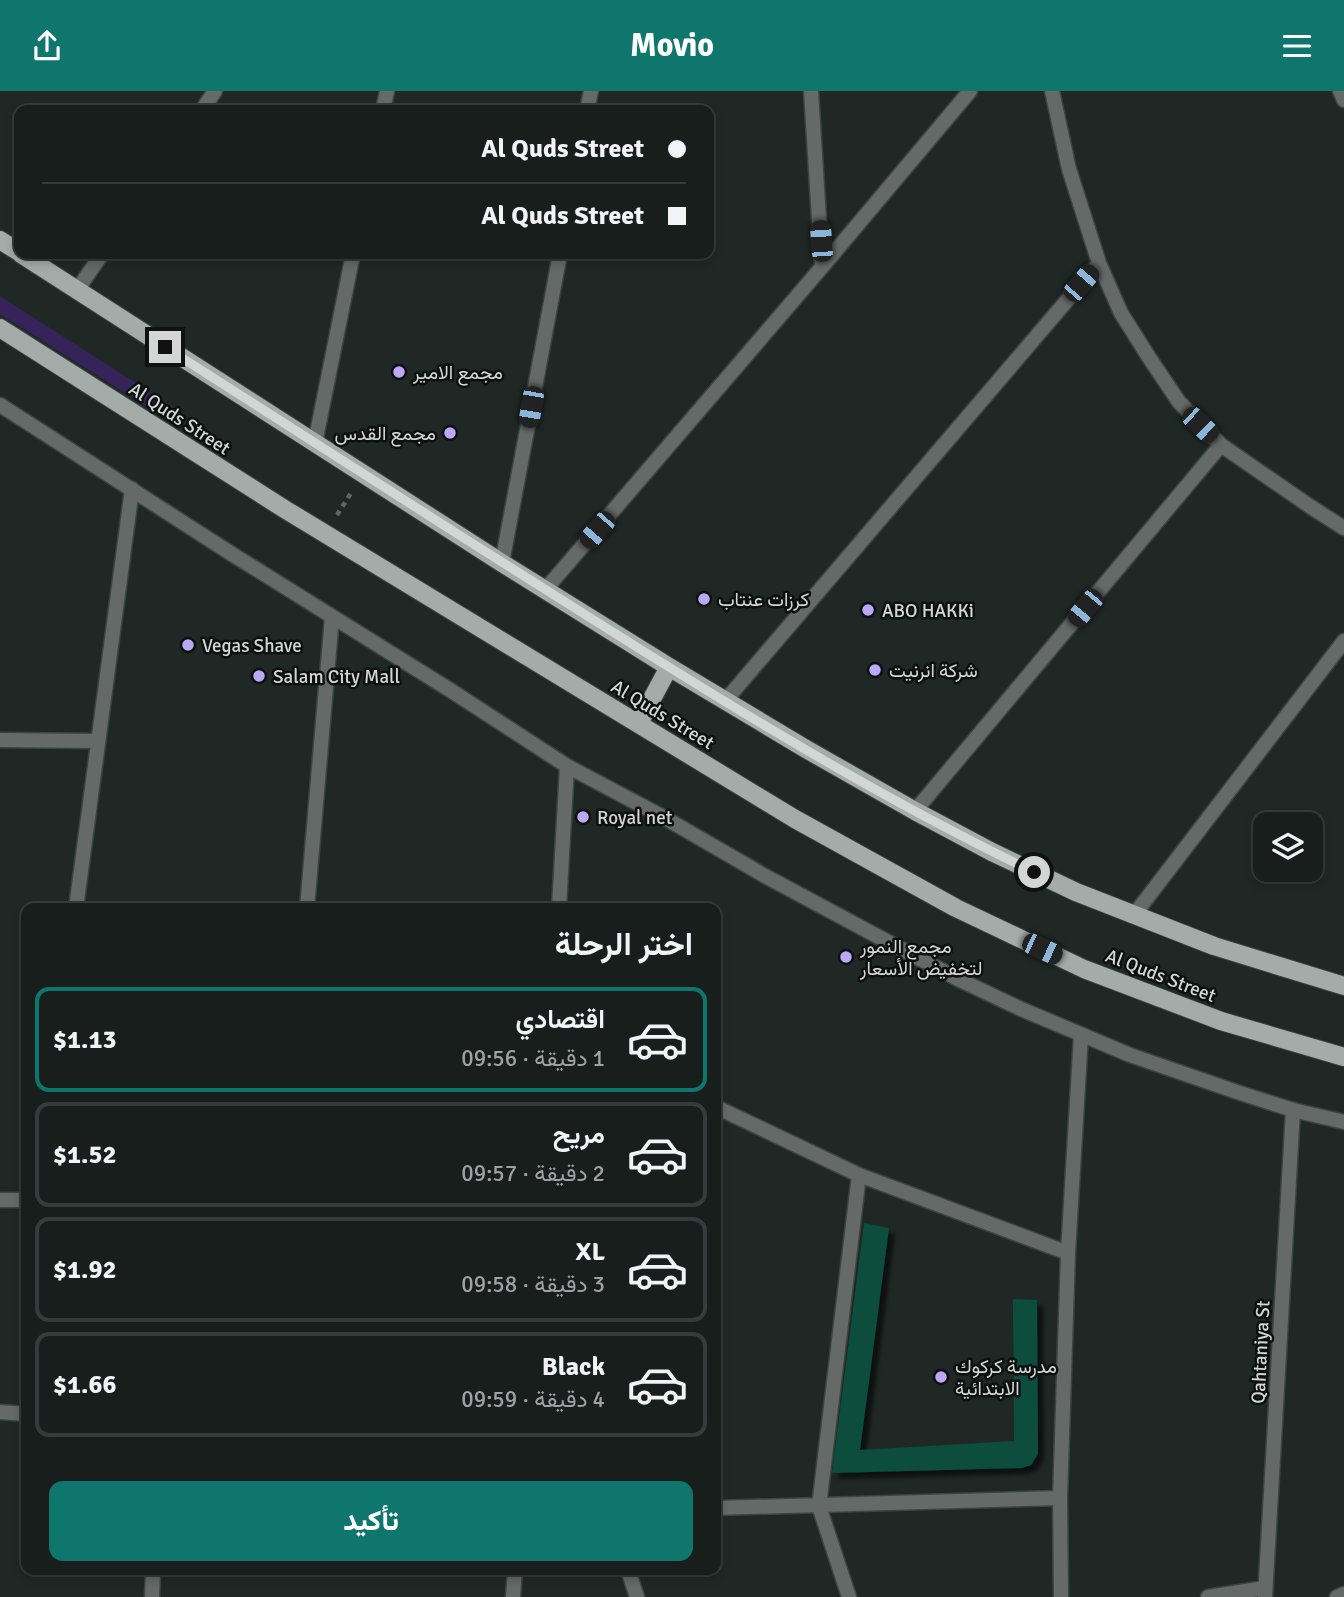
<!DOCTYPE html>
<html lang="ar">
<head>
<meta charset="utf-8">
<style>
	:root { --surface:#181e1c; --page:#252b29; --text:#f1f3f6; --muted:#9fa2a3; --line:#363c3b; --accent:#0f766e }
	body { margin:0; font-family:Signika,Vazirmatn,sans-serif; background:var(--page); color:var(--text); direction:rtl; height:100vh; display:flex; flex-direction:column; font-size:26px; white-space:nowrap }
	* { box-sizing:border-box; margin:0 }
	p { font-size:23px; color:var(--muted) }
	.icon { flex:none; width:38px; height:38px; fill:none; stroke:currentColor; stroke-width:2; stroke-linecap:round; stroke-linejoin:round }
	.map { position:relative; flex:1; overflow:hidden; direction:ltr }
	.drawer { position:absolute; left:21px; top:812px; width:700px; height:672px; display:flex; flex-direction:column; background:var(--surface); border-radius:14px; box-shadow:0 4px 10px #0003,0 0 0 2px var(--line); direction:rtl }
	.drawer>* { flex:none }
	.top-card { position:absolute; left:14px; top:14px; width:700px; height:154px; border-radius:14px; box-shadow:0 4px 10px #0003,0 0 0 2px var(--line); direction:rtl; display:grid; align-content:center; height:154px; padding:0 28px; background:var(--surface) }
	.fabs { position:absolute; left:1253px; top:721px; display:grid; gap:14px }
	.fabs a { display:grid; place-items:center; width:70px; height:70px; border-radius:14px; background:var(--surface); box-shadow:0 4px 10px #0003,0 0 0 2px var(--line); font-size:35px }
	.end { position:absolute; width:32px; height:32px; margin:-16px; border:9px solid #d2d7d5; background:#111; box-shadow:0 0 0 4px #111 }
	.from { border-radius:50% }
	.car { position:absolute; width:21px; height:42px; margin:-21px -10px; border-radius:9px; box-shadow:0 0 5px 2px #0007; background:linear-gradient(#222 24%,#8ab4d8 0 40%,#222 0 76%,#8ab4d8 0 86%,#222 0) }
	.top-card b { display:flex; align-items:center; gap:24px; height:66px; font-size:26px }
	.top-card b+b { border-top:2px solid var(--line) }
	.top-card i { width:18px; height:18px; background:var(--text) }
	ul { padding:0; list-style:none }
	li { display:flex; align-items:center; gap:21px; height:105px; margin:0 14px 10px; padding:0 14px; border:4px solid var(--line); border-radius:14px }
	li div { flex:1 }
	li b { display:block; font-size:26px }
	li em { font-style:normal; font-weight:800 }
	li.active { border-color:var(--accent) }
	li>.icon { width:63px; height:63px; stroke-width:1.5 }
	h2 { padding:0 28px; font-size:32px; line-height:84px }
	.cta { display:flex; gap:14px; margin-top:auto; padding:14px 28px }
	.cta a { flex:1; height:80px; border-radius:14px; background:var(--accent); color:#fff; font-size:28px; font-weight:800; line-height:80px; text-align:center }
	header { display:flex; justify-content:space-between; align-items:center; height:91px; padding:0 28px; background:var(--accent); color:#fff; font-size:32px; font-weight:800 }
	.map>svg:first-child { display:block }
	.green { fill:#35235a }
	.building { fill:#094e3c; filter:url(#shadow) }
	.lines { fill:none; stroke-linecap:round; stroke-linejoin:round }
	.minor-casing { stroke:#3c4441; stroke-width:17 }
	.tertiary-casing { stroke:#3c4441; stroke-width:17 }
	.primary-casing { stroke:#3c4441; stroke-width:20 }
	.path { stroke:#5f6663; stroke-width:4.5; stroke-dasharray:5 5; stroke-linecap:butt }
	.minor { stroke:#656967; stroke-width:14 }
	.tertiary { stroke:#656967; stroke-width:14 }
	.primary { stroke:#a3aca8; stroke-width:18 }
	.route { stroke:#d2d7d5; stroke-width:9 }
	.poi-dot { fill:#bca9f5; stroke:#0d100f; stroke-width:2.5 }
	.labels { text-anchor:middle; stroke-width:5; stroke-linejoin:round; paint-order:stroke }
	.poi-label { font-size:19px; fill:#d2d7d5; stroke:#0d100f; text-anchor:start }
	.street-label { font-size:19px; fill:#d2d7d5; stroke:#0d100f }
</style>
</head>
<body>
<header><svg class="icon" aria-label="menu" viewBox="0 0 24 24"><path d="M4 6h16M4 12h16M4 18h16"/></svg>Movio<svg class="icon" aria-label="share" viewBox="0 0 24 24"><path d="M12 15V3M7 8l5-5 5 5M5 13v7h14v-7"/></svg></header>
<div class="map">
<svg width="1344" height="1506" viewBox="0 0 1344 1506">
	<defs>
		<filter id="shadow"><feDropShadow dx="6" dy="6" stdDeviation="2" flood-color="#0009"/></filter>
	</defs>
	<rect width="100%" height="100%" fill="#202825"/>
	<path class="green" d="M0,205L173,316L168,329L0,223Z"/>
	<path class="building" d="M864,1132L889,1137L860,1359L1014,1350L1013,1208L1037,1209L1038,1363L1031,1374L1022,1377L832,1382Z"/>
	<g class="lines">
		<g class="minor-casing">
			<path id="minor" d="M811,0L822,176
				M1052,0L1069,78L1099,172L1121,222L1150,268L1179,311L1221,354L1311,416L1344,437
				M202,19L215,0
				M383,19L387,0
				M587,19L591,0
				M77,199L102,163
				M315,352L353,163
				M502,472L560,163
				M545,499L822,176L970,0
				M725,610L1099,172
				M0,649L98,650
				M915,720L1221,354
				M76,817L132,398
				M307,817L332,526
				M559,817L567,675
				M1134,824L1344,550
				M716,1016L859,1084L1068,1162
				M0,1109H26
				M0,1321L26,1323
				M716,1417L1060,1407
				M628,1479L637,1506
				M152,1506L153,1479
				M513,1506L515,1479
				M849,1506L819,1415L859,1084
				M1061,1506L1060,1407L1068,1162L1081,944
				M1208,1506L1265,1497
				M1265,1506L1293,1019
				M1337,1506L1344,1503"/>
		</g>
		<g class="tertiary-casing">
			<path id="tertiary" d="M1340,0L1344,9
				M0,314L235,465L450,599L567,675L665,727L765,785L890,852L960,889L1021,918L1130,964L1237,1001L1293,1019L1344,1031"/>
		</g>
		<g class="primary-casing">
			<path id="primary" d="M0,149L19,161
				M21,163L502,472L669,576L806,658L915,720L992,761L1076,801L1214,855L1344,895
				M0,237L286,419L795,728L956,817L1084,878L1221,930L1344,966
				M639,632L669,576"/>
		</g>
		<path class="path" d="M337,424L353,399"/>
		<use href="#minor" class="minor"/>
		<use href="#tertiary" class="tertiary"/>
		<use href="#primary" class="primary"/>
	</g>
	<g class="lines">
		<path class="route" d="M165,256C306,346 447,437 589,526C733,617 880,707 1034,781"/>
	</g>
	<g class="poi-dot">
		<circle cx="399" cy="281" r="7"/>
		<circle cx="450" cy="342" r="7"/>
		<circle cx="704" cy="508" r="7"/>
		<circle cx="868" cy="519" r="7"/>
		<circle cx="188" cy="554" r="7"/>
		<circle cx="875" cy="579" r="7"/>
		<circle cx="259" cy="585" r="7"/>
		<circle cx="583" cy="726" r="7"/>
		<circle cx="846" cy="866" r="7"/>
		<circle cx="941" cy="1286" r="7"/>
	</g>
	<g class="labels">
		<g class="poi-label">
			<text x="413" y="288">مجمع الامير</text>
			<text x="436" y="349" text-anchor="end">مجمع القدس</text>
			<text x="718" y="515">كرزات عنتاب</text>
			<text x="882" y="526">ABO HAKKi</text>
			<text x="202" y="561">Vegas Shave</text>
			<text x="889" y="586">شركة انرنيت</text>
			<text x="273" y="592">Salam City Mall</text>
			<text x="597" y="733">Royal net</text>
			<text x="860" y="862">مجمع النمور<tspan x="860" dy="22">لتخفيض الأسعار</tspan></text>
			<text x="955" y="1282">مدرسة كركوك<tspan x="955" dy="22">الابتدائية</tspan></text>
		</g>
		<g class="street-label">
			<text transform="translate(180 327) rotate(33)" y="7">Al Quds Street</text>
			<text transform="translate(663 623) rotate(31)" y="7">Al Quds Street</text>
			<text transform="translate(1161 884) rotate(21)" y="7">Al Quds Street</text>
			<text transform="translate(1260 1261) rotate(-87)" y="7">Qahtaniya St</text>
		</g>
	</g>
</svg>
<div class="fabs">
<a><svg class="icon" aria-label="layers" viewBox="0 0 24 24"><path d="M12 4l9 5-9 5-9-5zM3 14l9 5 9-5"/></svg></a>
</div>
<i class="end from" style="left:1034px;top:781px"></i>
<i class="end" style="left:165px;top:256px"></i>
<i class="car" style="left:821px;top:150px;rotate:356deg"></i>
<i class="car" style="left:1081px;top:192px;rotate:41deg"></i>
<i class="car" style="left:531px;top:316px;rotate:190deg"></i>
<i class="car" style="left:1200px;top:334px;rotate:134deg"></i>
<i class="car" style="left:597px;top:439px;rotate:221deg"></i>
<i class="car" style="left:1085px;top:517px;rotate:220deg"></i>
<i class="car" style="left:1042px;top:858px;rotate:115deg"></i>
<div class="top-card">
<b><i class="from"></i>Al Quds Street</b>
<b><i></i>Al Quds Street</b>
</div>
<section class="drawer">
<h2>اختر الرحلة</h2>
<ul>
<li class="active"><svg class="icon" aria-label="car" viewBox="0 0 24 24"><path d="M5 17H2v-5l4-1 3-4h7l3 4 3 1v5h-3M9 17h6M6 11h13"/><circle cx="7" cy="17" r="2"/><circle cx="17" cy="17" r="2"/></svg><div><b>اقتصادي</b><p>1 دقيقة · 09:56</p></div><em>$1.13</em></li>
<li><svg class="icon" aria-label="car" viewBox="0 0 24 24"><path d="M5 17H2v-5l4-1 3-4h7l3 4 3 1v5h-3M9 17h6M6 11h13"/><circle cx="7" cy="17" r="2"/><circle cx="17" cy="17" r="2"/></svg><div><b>مريح</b><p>2 دقيقة · 09:57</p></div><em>$1.52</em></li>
<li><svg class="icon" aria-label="car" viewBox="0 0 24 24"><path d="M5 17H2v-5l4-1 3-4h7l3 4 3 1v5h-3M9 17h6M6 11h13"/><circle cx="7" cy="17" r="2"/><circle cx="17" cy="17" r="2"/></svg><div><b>XL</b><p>3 دقيقة · 09:58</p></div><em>$1.92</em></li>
<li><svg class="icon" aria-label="car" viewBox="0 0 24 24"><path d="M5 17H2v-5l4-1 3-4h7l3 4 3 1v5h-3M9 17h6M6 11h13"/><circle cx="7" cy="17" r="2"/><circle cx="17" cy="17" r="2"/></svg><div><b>Black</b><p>4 دقيقة · 09:59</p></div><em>$1.66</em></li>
</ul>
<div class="cta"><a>تأكيد</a></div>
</section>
</div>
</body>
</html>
